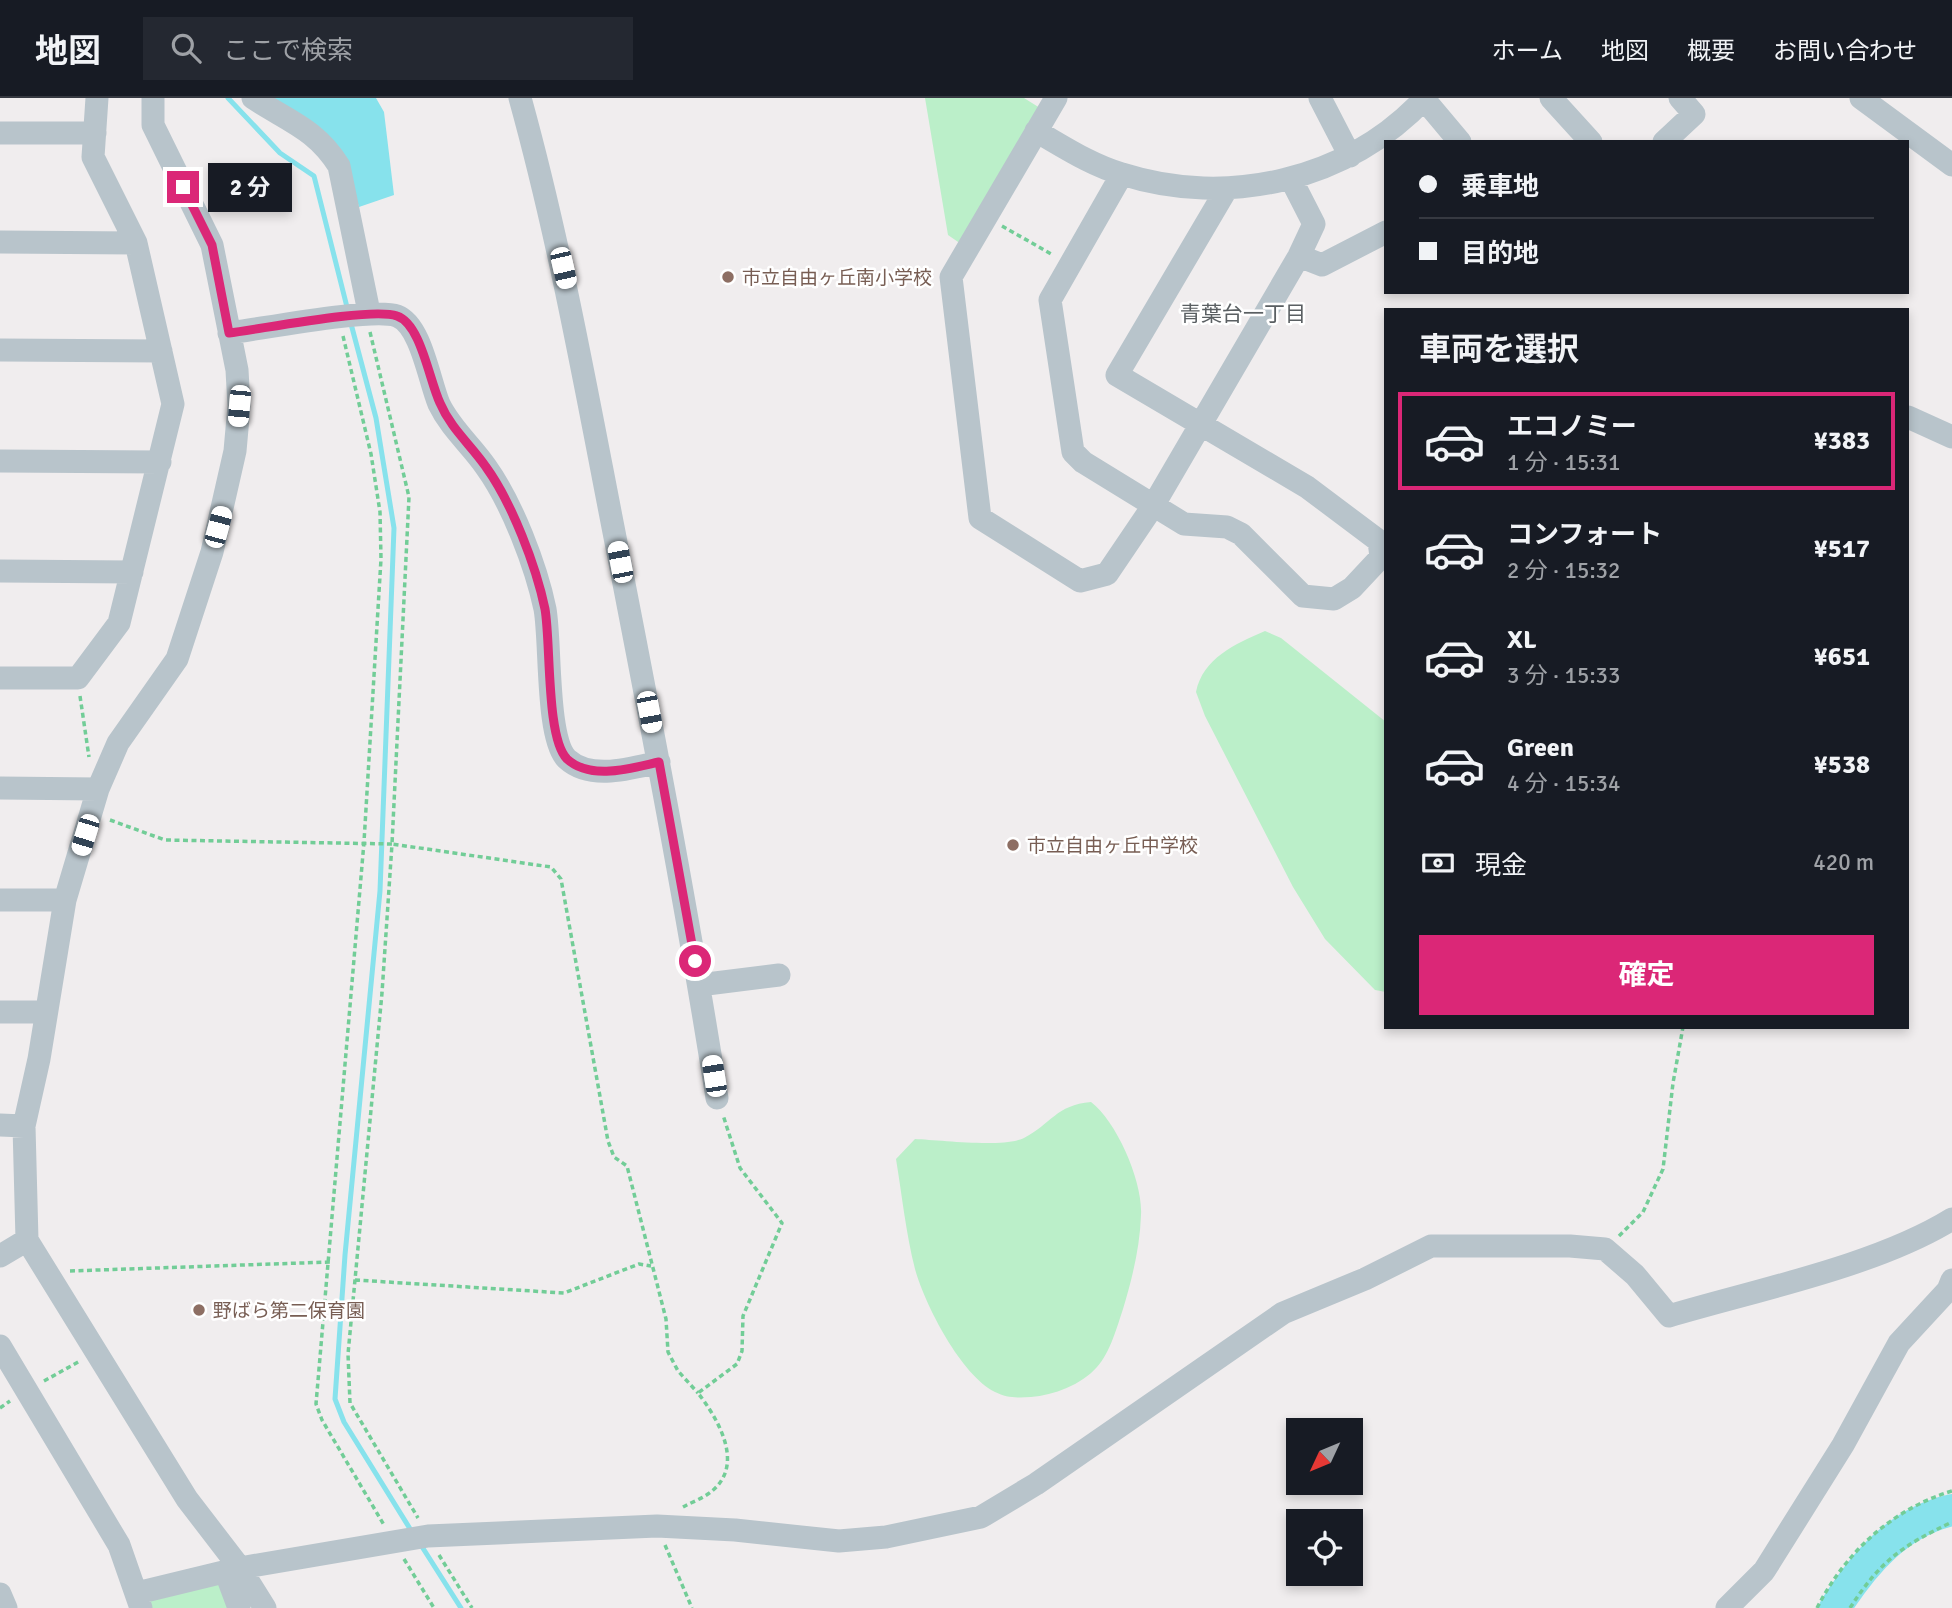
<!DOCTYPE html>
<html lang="ja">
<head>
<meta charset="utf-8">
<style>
	:root { --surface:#171b24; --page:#242831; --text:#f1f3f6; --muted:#9ea1a6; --line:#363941; --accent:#db2777 }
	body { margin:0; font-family:Signika,"Noto Sans JP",sans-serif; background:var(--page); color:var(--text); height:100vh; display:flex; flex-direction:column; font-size:26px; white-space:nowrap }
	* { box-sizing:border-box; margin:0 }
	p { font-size:23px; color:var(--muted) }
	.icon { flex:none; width:38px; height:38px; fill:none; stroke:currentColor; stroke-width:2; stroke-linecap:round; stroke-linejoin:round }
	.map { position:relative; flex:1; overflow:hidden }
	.panel { position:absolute; left:1384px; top:210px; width:525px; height:721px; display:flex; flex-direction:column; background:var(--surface); border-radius:0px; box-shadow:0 4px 10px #0003 }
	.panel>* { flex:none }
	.hud { position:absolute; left:1384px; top:42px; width:525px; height:154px; border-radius:0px; box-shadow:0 4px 10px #0003; display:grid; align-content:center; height:154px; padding:0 35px; background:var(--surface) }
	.needle { width:46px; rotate:226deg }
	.tools { position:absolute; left:1286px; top:1320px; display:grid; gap:14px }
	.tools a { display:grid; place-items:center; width:77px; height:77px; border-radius:0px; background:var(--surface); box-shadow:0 4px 10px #0003; font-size:35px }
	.end { position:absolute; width:32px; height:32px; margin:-16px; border:9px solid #db2777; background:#fff; box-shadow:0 0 0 4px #fff }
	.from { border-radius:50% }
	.bubble { position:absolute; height:49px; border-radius:0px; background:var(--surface); box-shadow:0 4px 10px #0003; font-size:23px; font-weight:700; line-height:49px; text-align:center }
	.car { position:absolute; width:21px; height:42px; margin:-21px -10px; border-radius:9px; box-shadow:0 0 5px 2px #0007; background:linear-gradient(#fff 24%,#345 0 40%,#fff 0 76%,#345 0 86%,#fff 0) }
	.hud b { display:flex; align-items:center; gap:24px; height:66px; font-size:26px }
	.hud b+b { border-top:2px solid var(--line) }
	.hud i { width:18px; height:18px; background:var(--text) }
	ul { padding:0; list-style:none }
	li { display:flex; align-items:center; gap:21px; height:98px; margin:0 14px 10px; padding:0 21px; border:4px solid transparent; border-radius:0px }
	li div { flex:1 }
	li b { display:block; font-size:26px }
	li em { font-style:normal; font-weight:700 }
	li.current { border-color:var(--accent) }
	li>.icon { width:63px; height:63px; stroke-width:1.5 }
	h2 { padding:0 35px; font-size:32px; line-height:84px }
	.pay { display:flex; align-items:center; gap:18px; height:77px; padding:0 35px; font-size:26px }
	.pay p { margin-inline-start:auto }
	.button { display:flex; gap:14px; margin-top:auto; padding:14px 35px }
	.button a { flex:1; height:80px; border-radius:0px; background:var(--accent); color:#fff; font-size:28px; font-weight:700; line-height:80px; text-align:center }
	header { display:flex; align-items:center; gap:42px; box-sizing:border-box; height:98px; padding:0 35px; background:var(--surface); border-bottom:2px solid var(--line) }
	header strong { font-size:33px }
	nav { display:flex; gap:38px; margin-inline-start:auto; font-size:24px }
	.search { width:490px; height:63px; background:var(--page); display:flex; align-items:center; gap:18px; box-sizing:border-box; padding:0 24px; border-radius:0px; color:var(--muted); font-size:26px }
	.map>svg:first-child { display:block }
	.green { fill:#bbefc9 }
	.water { fill:#87e2ec }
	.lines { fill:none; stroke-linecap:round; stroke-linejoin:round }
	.stream { stroke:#87e2ec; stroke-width:5 }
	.river { stroke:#87e2ec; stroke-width:32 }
	.path { stroke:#72cd97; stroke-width:3.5; stroke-dasharray:5 3.5; stroke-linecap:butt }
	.minor { stroke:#b8c4cb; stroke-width:23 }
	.route { stroke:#db2777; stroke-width:9 }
	.education-dot { fill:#8d6e63; stroke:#fff; stroke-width:2.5 }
	.labels { text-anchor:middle; stroke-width:5; stroke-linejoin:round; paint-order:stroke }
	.education-label { font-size:19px; fill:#785e54; stroke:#fff; text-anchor:start }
	.neighbourhood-label { font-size:21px; fill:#5a5f62; stroke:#fff }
</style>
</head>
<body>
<header>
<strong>地図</strong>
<div class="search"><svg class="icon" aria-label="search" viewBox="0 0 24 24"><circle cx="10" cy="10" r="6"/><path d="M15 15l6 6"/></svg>ここで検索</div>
<nav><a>ホーム</a><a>地図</a><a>概要</a><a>お問い合わせ</a></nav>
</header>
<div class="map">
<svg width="1952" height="1510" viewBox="0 0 1952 1510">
	<rect width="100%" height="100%" fill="#f0edee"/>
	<path class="green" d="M925,0H1024L1040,10L961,146L948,137Z
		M1265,533L1281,540L1386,624V894L1375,892L1325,841L1293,789L1205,618L1196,594C1203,560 1235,546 1265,533Z
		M1091,1004C1117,1024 1143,1084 1141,1117C1140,1149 1132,1181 1123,1211C1117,1229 1110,1255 1097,1269C1081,1287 1054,1297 1031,1299C1017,1300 1007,1300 995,1294C961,1277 925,1207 915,1171C906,1136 902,1097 896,1061L915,1041C939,1042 1004,1050 1024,1040C1051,1026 1056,1007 1091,1004Z
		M218,1483L234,1510H149L152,1496Z"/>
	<path class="water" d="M273,0H376L384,14L394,97L359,109C341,40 333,35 273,0Z"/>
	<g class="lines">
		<path class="stream" d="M228,0L280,55L314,78L348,213
			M350,222L376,320L394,430L380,793L345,1157L335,1301L344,1324L412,1434
			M419,1444L461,1510"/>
		<path class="river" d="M1835,1510C1864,1465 1898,1424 1952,1412"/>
		<path class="path" d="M1002,128L1053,157
			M370,234L409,399L392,746L551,769L561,781L608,1043L614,1059L627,1068L666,1221L668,1254L678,1273L698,1295
			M343,238L371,356L380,414L381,461L364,744L316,1306L322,1322L384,1427
			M80,598L89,659
			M110,722L165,742L392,746L382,895L348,1256L350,1305L418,1420
			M1619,1138L1643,1114L1663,1071L1673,985L1683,929
			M70,1173L330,1164
			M355,1182L564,1195L639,1166L651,1168
			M44,1283L80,1263
			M0,1310L10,1303
			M683,1409C692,1404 704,1400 712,1393C745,1366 718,1321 698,1295L737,1266L742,1253L743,1218L782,1125L740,1070L723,1017
			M665,1447L692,1510
			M439,1457L472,1510
			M404,1461L434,1510
			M1817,1510C1845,1455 1892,1411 1952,1393
			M1850,1510C1881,1462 1902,1448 1952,1424"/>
		<path class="minor" d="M153,0V27L212,147L237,272L239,308L235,353L212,454L177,561L118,645L98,691L65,802L39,961L24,1028L27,1142L187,1401L240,1470L265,1510
			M253,0C288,23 316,31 339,68L369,214
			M520,0C559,141 585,285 613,429C650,619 687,809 717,1000
			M1056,0L951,179L980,420L1080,483L1107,476L1153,408L1299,158L1314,126L1291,81
			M1320,0L1350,58
			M1551,0L1591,44
			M1861,0L1952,67
			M1424,1L1460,44
			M1036,33C1064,49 1091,67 1122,76C1228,110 1349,82 1425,0
			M0,35H95
			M1664,44L1694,16L1680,0
			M1122,76L1050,202L1073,354L1083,364L1184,426L1227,429L1241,436L1303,498L1334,501L1352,490L1381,459L1379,443L1307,389L1117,277L1226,92
			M0,144L136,145
			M1299,158L1322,167L1386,134
			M229,235C261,231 373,209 397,218C421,227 429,282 439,306C451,331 471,347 486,369C512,405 536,468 545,511C551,544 546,641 567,661C591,683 632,670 659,664
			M0,252L161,253
			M1908,319L1952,339
			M0,363L160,364
			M0,473L132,474
			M0,580H78L119,525L173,306L136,145L93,59L97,0
			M0,690L98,691
			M0,802H65
			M699,887L779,877
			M0,914H44
			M0,1027L24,1028
			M0,1158L27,1142
			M0,1248L119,1447L141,1510
			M226,1475L239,1510
			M137,1495L240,1470L428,1438L657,1428L735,1432L839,1443L886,1439L981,1419L1036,1386L1283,1215L1365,1181L1431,1148H1570L1605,1151L1635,1177L1669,1218C1756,1192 1876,1168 1952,1121
			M0,1496L6,1510
			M1727,1510L1764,1473L1843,1347L1899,1245L1948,1192L1952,1182"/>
	</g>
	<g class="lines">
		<path class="route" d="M183,89L212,147L229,235C262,231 372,209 397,218C421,226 429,282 440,305C451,331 471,347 486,369C512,405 536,468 545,511C551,545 546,640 567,661C591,683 632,670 659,664L695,863"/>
	</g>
	<g class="education-dot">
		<circle cx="728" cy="179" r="7"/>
		<circle cx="1013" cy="747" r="7"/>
		<circle cx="199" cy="1212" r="7"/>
	</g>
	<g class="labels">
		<g class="education-label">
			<text x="742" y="186">市立自由ヶ丘南小学校</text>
			<text x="1027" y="754">市立自由ヶ丘中学校</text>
			<text x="213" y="1219">野ばら第二保育園</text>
		</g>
		<g class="neighbourhood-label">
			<text x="1243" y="223">青葉台一丁目</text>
		</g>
	</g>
</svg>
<div class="tools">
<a><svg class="needle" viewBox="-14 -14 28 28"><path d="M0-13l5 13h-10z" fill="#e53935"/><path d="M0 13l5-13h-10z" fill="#9ea1a6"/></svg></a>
<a><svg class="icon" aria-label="locate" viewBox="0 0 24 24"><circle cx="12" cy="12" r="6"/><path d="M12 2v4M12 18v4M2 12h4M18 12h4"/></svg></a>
</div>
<i class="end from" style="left:695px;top:863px"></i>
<i class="end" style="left:183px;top:89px"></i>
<div class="bubble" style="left:208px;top:65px;width:84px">2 分</div>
<i class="car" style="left:563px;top:170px;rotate:167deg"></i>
<i class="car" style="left:239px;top:308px;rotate:185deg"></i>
<i class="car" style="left:218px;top:429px;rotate:15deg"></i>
<i class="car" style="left:620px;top:464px;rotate:349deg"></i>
<i class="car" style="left:649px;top:614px;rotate:169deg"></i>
<i class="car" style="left:85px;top:737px;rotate:197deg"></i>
<i class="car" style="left:714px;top:978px;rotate:351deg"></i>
<div class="hud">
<b><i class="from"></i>乗車地</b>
<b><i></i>目的地</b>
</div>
<section class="panel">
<h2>車両を選択</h2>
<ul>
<li class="current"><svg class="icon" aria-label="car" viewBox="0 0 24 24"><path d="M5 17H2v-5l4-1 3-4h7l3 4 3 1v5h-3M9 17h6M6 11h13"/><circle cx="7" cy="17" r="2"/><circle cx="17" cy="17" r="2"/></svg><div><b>エコノミー</b><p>1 分 · 15:31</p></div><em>¥383</em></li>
<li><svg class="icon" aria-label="car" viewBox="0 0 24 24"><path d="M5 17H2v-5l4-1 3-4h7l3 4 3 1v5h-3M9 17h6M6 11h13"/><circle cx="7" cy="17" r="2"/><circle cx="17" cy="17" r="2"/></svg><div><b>コンフォート</b><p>2 分 · 15:32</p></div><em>¥517</em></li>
<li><svg class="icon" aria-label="car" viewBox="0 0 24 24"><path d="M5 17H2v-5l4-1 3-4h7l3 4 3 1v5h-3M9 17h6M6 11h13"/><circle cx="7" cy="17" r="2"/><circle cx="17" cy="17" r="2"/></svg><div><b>XL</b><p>3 分 · 15:33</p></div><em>¥651</em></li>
<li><svg class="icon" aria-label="car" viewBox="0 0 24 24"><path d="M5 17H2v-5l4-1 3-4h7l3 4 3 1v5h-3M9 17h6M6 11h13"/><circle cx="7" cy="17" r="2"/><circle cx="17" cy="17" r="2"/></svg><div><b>Green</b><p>4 分 · 15:34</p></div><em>¥538</em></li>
</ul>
<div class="pay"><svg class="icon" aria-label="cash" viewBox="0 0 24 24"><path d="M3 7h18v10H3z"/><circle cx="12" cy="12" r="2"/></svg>現金<p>420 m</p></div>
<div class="button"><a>確定</a></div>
</section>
</div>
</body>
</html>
